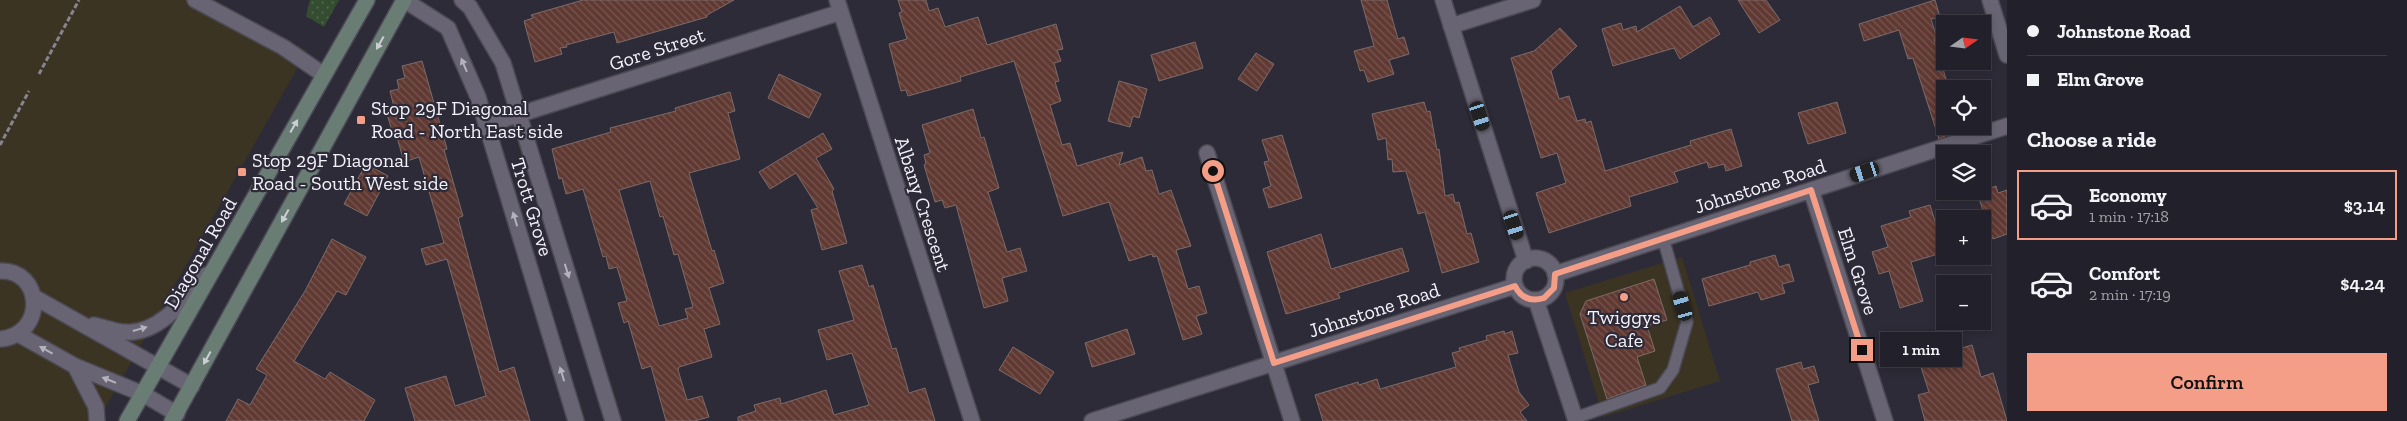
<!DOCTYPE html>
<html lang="en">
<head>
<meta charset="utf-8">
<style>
	:root { --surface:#22202a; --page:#2e2d36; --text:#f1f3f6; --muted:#a2a3a8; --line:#3f3e47; --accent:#f49e88 }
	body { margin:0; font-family:"Zilla Slab",serif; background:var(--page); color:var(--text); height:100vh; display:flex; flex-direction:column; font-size:19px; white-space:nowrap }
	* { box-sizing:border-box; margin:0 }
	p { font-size:16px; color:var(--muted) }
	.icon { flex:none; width:28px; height:28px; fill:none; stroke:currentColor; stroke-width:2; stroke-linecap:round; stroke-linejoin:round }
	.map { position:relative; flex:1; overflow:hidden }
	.panel { display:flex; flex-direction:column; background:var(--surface); width:400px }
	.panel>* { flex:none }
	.guide { display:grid; align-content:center; height:110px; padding:0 20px; background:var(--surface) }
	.needle { width:32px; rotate:76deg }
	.buttons { position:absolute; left:1936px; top:15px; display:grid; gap:10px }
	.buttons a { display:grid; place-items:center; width:55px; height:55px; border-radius:0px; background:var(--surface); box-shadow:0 2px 8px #0003,0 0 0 1px var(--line); font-size:25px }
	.end { position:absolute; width:22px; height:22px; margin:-11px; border:6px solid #f49e88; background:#111; box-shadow:0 0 0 2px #111 }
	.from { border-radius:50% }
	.bubble { position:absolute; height:35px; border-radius:0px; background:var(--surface); box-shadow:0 2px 8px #0003,0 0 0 1px var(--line); font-size:16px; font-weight:600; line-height:35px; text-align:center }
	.car { position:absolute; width:15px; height:30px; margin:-15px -8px; border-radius:6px; box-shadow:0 0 4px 1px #0007; background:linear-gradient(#222 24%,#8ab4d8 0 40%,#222 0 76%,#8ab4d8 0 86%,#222 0) }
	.guide b { display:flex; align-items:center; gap:18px; height:48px; font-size:19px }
	.guide b+b { border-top:1px solid var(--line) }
	.guide i { width:12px; height:12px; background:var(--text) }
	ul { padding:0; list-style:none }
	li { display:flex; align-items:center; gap:15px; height:70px; margin:0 10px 8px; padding:0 10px; border:2px solid transparent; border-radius:0px }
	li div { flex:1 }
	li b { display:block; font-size:19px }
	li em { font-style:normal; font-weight:600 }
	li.selected { border-color:var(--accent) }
	li>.icon { width:45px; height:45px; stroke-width:1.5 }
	h2 { padding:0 20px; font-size:22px; line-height:60px }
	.button { display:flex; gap:10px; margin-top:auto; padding:10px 20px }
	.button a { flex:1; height:58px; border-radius:0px; background:var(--accent); color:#111; font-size:20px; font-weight:600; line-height:58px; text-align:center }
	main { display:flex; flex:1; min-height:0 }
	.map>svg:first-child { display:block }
	.commercial { fill:#3c3423 }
	.garden { fill:url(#garden-dots) }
	.building { fill:url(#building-back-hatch); stroke:#7d6b68; fill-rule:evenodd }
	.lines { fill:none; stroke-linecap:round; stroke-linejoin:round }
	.service-casing { stroke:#4b4954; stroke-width:14 }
	.minor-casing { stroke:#4b4954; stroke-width:18 }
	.tertiary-casing { stroke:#4b4954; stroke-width:18 }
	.secondary-casing { stroke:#4b4954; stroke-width:18 }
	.path { stroke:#878490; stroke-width:3; stroke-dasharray:5 2.5; stroke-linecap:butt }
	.service { stroke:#686473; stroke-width:11 }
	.minor { stroke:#686473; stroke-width:15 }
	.tertiary { stroke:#686473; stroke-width:15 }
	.secondary { stroke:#6a7d75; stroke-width:15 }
	.oneway { fill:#caced2 }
	.oneway2 { fill:#b4b2bd }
	.route { stroke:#f49e88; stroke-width:6 }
	.poi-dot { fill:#f49e88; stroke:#2e2b38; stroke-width:2 }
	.labels { text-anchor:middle; stroke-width:4.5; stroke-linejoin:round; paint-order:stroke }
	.street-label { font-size:20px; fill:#f3f1fa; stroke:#2e2b38 }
	.poi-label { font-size:20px; fill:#f3f1fa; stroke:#2e2b38; text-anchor:start }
</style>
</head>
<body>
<main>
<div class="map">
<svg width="2007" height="421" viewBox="0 0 2007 421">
	<defs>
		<pattern id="garden-dots" width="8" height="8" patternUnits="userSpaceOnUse" patternTransform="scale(1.25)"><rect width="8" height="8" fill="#344d31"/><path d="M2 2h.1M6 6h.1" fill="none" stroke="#526750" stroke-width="1.8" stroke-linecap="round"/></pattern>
		<pattern id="building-back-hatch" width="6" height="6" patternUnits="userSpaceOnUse" patternTransform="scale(1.25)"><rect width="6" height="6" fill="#603932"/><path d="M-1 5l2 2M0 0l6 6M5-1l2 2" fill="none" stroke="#775651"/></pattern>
	</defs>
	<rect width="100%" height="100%" fill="#2e2b38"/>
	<path class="commercial" d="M0,0H215L307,51L98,421H0Z
		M1682,257L1720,381L1603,417L1565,293Z"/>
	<path class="garden" d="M310,0H339L324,27L306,16Z"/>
	<path class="building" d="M583,0H734L707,15V17L617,43L614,32L566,45L567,47L560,48L562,54L535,62L524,21L533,18L531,15Z
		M898,0H926L929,11L938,8L945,27L978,17L987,45L1056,24L1063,49L1057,50L1061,61L1054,63L1059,81L1055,82L1061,101L1050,105L1062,145L1070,143L1077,166L1123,152L1119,165L1142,157L1146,171L1152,170L1159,194L1171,190L1191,246L1176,250L1188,289L1199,286L1207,313L1196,316L1202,334L1183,340L1157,256L1153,257L1152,254L1129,261L1109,202L1063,216L1014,61L960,77L961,81L908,96L906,90L901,91L889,44L907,39L899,13L902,12Z
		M1361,0H1387L1398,39L1404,37L1409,54L1389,60L1394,74L1368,82L1364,70L1360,71L1354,51L1374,46Z
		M1738,0H1766L1780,20L1759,33Z
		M1935,0L1940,17L1931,19L1937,38L1934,39L1949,89H1945V136L1939,139L1913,58L1908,59L1899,30L1864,41L1859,24Z
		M1680,6L1693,27L1710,17L1720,34L1680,59L1674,48L1613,66L1602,29L1621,23L1623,30L1636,26L1637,32Z
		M1560,28L1577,46L1551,71L1559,99L1569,96L1577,121L1585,119L1586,123L1591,121L1605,171L1691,145L1690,141L1731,129L1742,166L1726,171L1724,164L1709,168L1707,162L1674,172L1678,182L1629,197L1631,206L1549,233L1536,193L1566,183L1557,153L1541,158L1511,58L1534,51Z
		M1195,42L1203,68L1159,81L1151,55Z
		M1256,53L1274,64L1257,91L1238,79Z
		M422,61L447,149L444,150L463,216L458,218L499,372L514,367L530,421H415L405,388L446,376L455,406L486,396L447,259L426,265L421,249L444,243L419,157L404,162L395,130L392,131L387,114L395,111L390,91L399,89L397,80L405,78L402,66Z
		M779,74L821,94L809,118L768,98Z
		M1119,81L1147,89L1139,118L1133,116L1130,127L1108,121Z
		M730,92L735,111L728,113L740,159L689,173L712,251L714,250L724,283L709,288L720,324L704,329L712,357L679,367L678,370L687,400L702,396L709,417L694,421H666L651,366L642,369L628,321L624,323L618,303L627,301L617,267L609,269L606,256L603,257L583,189L566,194L562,178L559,179L552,149L611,132L610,128L676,111L675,108ZM650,181L660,217L663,216L674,255L678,254L693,307L685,309L688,318L659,326L619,190Z
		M1424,102L1427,112L1430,111L1437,150L1439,149L1445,196L1453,194L1455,203L1459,202L1467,234L1471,233L1479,262L1442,273L1425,212L1418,214L1406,171L1393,172L1392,159L1388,160L1386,138L1378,140L1372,114Z
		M1837,102L1846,133L1808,144L1798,113Z
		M973,109L981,138L984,137L999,188L988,192L1007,252L1020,248L1027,271L1002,278L1008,301L984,308L956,205L945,208L942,200L935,202L924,165L926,164L924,155L930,153L922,125Z
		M823,133L832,149L816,158L834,189L832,191L847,243L822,250L811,210L818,208L796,173L770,189L759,172Z
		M1282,135L1302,198L1269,208L1263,189L1271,186L1264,162L1269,161L1262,140Z
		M366,164L388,176L367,216L344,204Z
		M1996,186L1998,193L2007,190V234L1993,239L1977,193Z
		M1930,205L1938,231L1945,229V252L1911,262L1923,301L1900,308L1889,271L1879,274L1872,252L1888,247L1881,226L1911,217L1909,211Z
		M1321,234L1331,269L1402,248L1409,271L1338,293L1340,298L1286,314L1267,252Z
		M332,239L366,257L346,295L337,291L294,361L325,379L330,372L375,400L364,421H226L238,399L250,405L267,375L256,369L305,291Z
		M1775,255L1779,267L1789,264L1794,281L1782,284L1785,293L1761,300L1758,292L1709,306L1702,279L1750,265V262Z
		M862,265L869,287L873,285L892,349L896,348L909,393L925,388L935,421H738V417L756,411L754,405L780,398L781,404L826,390L834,415L869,405L852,353L827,360L818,330L854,320L839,271Z
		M1654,279L1667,320L1647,326L1655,351L1637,357L1646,385L1607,399L1580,314L1586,301Z
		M1127,329L1135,354L1092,367L1085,343Z
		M1504,331L1505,334L1512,331L1518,353L1508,355L1519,392L1529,405L1520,412L1527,421H1323L1315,395L1358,382L1359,385L1377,379L1380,389L1456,367L1452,353L1460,351L1459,348L1487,340L1486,336Z
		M1932,336L1938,355L1972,345L1981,377L1993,373L2007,421H1925L1918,395L1929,392L1913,342Z
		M1013,347L1054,372L1040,394L999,370Z
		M1801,362L1803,369L1814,366L1819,382L1808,385L1819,421H1792L1776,369Z"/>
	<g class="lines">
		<g class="service-casing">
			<path id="service" d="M1575,418L1660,388L1673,370L1687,322L1663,238"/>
		</g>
		<g class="minor-casing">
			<path id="minor" d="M195,0L283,47L324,75
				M404,0L448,28L478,97L576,421
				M462,0L470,7L503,63L613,421
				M837,0L972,421
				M1990,0L2007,55
				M1451,26L1533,0
				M486,125L841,12
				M1207,153L1292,421
				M1811,190L1885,421
				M0,271C43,269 47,335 0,339
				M1555,274L2007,126
				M34,297L192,386
				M94,325C104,327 115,332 125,332C159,335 186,298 206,275
				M18,334L75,366L143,394L177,414
				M75,366L96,407L97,421
				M1092,421L1515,286"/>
		</g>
		<g class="tertiary-casing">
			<path id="tertiary" d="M1443,0L1526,261
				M1514 279a21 21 0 1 1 42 0a21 21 0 1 1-42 0Z
				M1536,300L1576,421"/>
		</g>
		<g class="secondary-casing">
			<path id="secondary" d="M127,421L367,0
				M172,421L404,0"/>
		</g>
		<path class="path" d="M39,74L79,0
			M0,145L29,91"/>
		<use href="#service" class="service"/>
		<use href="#minor" class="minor"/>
		<use href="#tertiary" class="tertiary"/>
		<use href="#secondary" class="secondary"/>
	</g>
	<defs><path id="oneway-solid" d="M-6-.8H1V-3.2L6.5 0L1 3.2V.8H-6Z" transform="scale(1.25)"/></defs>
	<g class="oneway">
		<use href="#oneway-solid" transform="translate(380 43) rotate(119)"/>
		<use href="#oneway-solid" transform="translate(294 126) rotate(-60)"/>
		<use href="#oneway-solid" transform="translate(285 216) rotate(119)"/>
		<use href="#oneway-solid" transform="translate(207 358) rotate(119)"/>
	</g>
	<g class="oneway2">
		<use href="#oneway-solid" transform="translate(464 65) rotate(-113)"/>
		<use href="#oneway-solid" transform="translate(515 219) rotate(-107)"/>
		<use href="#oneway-solid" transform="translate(567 271) rotate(73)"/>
		<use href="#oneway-solid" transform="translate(140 329) rotate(-16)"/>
		<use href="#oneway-solid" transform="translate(46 350) rotate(-151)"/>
		<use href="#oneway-solid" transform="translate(562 374) rotate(-107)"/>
		<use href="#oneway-solid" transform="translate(109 380) rotate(-158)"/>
	</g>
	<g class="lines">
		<path class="route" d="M1213,171L1274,363L1515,286C1521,298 1531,302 1544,298L1554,288L1555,274L1811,190L1862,350"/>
	</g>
	<g class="poi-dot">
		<rect x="356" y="115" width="10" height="10" rx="2.5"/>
		<rect x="237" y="167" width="10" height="10" rx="2.5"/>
		<circle cx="1624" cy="297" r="5"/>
	</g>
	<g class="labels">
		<g class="street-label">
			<text transform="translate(657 49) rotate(-18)" y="7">Gore Street</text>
			<text transform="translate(1760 186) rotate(-18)" y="7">Johnstone Road</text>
			<text transform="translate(923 204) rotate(72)" y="7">Albany Crescent</text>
			<text transform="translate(532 207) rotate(73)" y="7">Trott Grove</text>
			<text transform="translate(200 253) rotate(-60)" y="7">Diagonal Road</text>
			<text transform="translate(1858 271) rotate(72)" y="7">Elm Grove</text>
			<text transform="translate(1374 310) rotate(-18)" y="7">Johnstone Road</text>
		</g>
		<g class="poi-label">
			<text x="371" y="115">Stop 29F Diagonal<tspan x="371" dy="23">Road - North East side</tspan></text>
			<text x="252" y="167">Stop 29F Diagonal<tspan x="252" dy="23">Road - South West side</tspan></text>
			<text x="1624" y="324" text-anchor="middle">Twiggys<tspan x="1624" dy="23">Cafe</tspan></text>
		</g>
	</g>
</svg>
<div class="buttons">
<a><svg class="needle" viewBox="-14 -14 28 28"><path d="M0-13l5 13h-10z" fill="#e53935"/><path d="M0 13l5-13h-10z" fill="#a2a3a8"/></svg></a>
<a><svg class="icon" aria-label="locate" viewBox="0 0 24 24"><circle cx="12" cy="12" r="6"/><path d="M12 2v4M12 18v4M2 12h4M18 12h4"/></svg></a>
<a><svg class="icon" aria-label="layers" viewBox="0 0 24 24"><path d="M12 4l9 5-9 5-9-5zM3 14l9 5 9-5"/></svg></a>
<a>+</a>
<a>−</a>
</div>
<i class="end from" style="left:1213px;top:171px"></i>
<i class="end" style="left:1862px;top:350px"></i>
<div class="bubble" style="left:1880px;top:332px;width:82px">1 min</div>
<i class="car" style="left:1480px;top:116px;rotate:162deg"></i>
<i class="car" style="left:1865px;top:172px;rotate:252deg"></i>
<i class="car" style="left:1514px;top:225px;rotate:162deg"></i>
<i class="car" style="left:1683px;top:306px;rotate:344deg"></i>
</div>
<section class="panel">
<div class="guide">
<b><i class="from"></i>Johnstone Road</b>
<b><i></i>Elm Grove</b>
</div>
<h2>Choose a ride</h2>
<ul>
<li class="selected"><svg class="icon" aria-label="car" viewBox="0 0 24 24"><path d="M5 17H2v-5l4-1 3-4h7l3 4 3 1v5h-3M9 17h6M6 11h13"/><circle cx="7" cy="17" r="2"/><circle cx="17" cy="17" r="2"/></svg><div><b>Economy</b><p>1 min · 17:18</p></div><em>$3.14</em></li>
<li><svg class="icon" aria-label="car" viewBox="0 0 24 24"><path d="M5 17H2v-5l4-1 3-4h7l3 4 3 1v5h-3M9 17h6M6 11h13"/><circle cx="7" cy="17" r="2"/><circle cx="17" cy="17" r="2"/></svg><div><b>Comfort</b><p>2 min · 17:19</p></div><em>$4.24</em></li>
</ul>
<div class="button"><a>Confirm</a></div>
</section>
</main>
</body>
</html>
